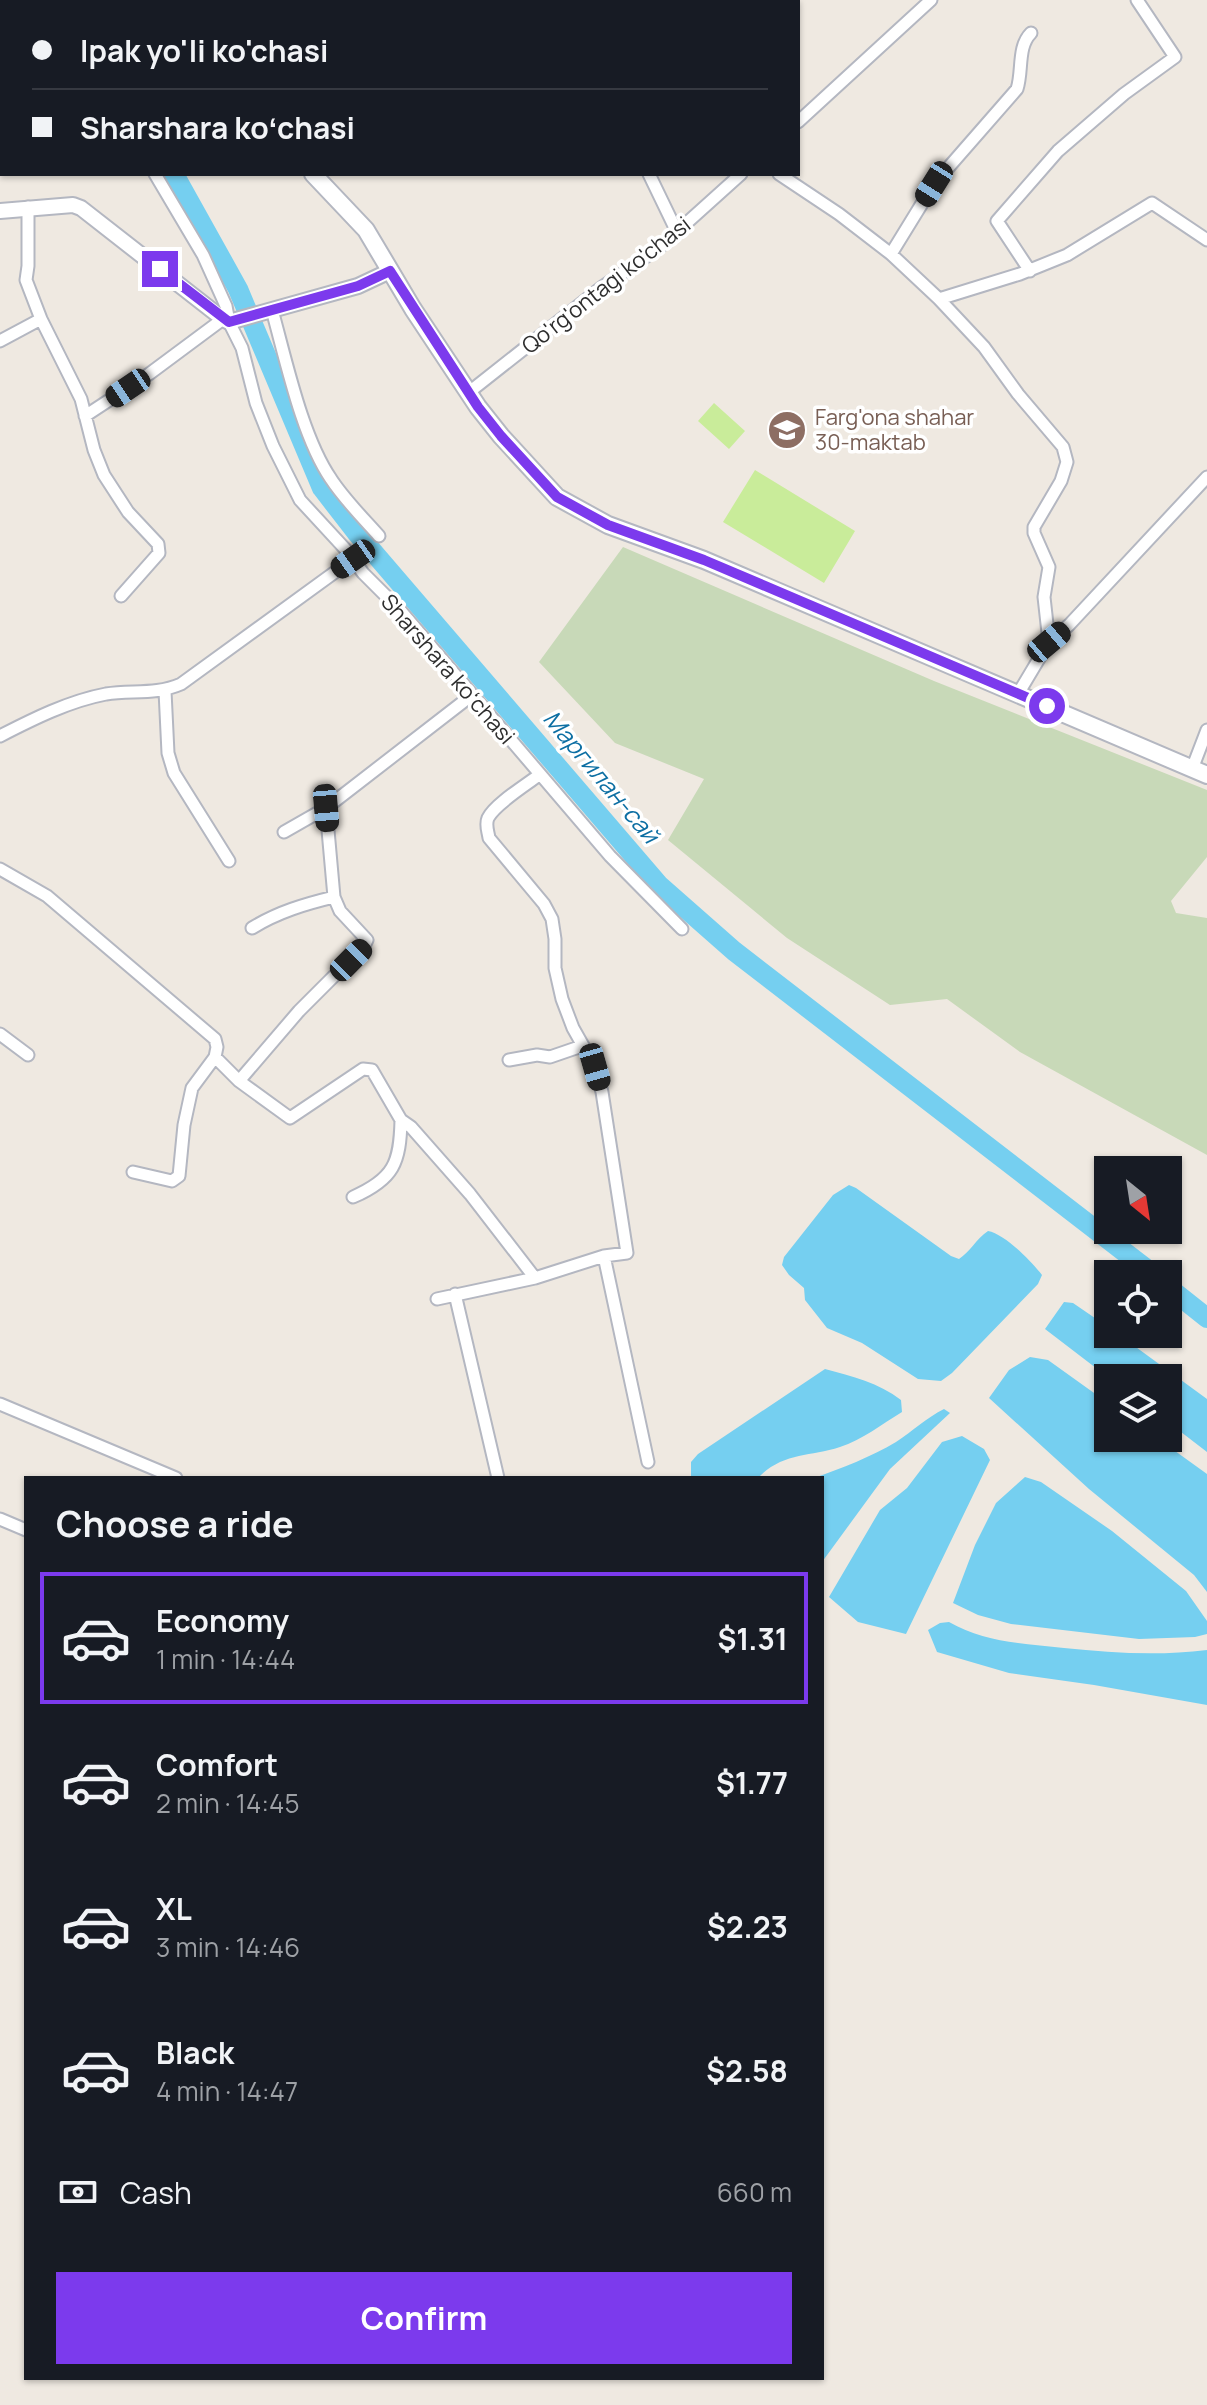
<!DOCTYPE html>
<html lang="en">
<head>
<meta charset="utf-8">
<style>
	:root { --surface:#171b24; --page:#242831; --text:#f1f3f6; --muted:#9ea1a6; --line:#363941; --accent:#7c3aed }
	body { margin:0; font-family:Manrope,sans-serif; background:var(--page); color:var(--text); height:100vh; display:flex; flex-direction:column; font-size:30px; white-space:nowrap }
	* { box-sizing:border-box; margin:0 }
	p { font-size:26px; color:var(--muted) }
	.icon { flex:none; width:44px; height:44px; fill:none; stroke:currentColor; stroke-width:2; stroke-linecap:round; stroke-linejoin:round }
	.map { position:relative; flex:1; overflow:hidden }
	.sheet { position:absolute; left:24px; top:1476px; width:800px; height:904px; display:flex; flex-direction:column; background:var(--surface); border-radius:0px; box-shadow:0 2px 6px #0004 }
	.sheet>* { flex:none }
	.hud { position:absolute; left:0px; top:0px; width:800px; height:176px; box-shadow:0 2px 6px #0004; display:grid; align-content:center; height:176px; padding:0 32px; background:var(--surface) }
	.needle { width:52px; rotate:150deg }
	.fabs { position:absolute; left:1094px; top:1156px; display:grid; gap:16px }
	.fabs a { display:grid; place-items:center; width:88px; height:88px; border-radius:0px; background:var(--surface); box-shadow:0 2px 6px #0004; font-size:40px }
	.end { position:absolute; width:36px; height:36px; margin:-18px; border:10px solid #7c3aed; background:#fff; box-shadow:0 0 0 4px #fff }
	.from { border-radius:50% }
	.car { position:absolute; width:24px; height:48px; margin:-24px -12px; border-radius:10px; box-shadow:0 0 6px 2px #0007; background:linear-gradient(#222 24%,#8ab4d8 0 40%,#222 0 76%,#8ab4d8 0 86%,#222 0) }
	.hud b { display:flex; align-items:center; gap:28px; height:76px; font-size:30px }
	.hud b+b { border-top:2px solid var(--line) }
	.hud i { width:20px; height:20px; background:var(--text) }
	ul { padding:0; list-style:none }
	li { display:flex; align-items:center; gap:24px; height:132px; margin:0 16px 12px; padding:0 16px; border:4px solid transparent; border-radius:0px }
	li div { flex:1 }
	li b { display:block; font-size:30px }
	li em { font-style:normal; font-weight:700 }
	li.active { border-color:var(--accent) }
	li>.icon { width:72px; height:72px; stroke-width:1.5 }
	h2 { padding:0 32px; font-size:36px; line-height:96px }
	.pay { display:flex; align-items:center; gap:20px; height:88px; padding:0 32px; font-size:30px }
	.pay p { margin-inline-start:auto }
	.button { display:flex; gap:16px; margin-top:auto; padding:16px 32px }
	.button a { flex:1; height:92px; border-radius:0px; background:var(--accent); color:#fff; font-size:32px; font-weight:700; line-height:92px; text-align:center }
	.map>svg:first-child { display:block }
	.cemetery { fill:#c8d9b8 }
	.pitch { fill:#c9ec9a }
	.water { fill:#75cff0 }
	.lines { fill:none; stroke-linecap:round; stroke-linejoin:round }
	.river { stroke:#75cff0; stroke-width:20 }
	.minor-casing { stroke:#b4b7c1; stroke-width:15 }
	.tertiary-casing { stroke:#b4b7c1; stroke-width:18 }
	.secondary-casing { stroke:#b4b7c1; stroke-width:20 }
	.minor { stroke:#fff; stroke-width:11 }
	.tertiary { stroke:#fff; stroke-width:14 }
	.secondary { stroke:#fff; stroke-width:16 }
	.route { stroke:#7c3aed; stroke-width:10 }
	.labels { text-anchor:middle; stroke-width:7; stroke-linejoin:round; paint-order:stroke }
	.street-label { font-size:22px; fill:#2e2e2e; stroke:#fff }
	.education-label { font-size:22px; fill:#785e54; stroke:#fff; text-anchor:start }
	.water-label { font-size:24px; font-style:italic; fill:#0d6fa3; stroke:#fff }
</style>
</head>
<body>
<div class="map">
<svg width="1207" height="2405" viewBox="0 0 1207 2405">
	<rect width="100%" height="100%" fill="#efe9e1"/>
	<path class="cemetery" d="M623,547L934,681L1207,790V857L1171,901L1176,913L1207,918V1155L1020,1052L947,999L890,1005L787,938L668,840L704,779L615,743L539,662Z"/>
	<path class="pitch" d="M714,403L745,431L729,449L698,421Z
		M755,470L855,531L824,583L723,522Z"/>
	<path class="water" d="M849,1185L856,1188L951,1256L959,1259C970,1252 976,1239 988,1231C1005,1234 1031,1261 1042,1275L1038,1284L952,1373L941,1381L918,1379L862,1343L827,1328L805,1300L804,1288L789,1275L782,1265L784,1257L833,1195Z
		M1064,1302L1073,1303L1108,1327V1334H1118L1207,1399V1452L1168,1422V1378H1109L1045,1329Z
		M1030,1357L1048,1360L1108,1403V1438H1157L1207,1474V1592L1194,1575L1089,1489L989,1398L1009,1370Z
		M825,1369C852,1376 879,1383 901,1400L902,1412C882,1424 862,1440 840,1447C809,1457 783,1452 758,1478H691V1462L698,1454Z
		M944,1409L950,1413L890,1469L822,1562V1478H814C842,1468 871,1457 896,1442C913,1431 926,1418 944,1409Z
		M962,1436L984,1449L990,1460L906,1634L858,1622L829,1597L880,1510L907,1488L942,1442Z
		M1025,1477L1041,1482L1112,1531L1186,1591L1207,1621V1634L1195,1637L1139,1639L1011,1624L978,1615L953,1603L975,1545L996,1503Z
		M949,1622C984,1642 1024,1644 1064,1648C1112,1653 1159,1656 1207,1650V1705L1094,1685L1009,1673L937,1652L928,1630L940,1623Z"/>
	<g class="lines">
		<path class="river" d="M0,47H2
			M174,174L238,289L322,488L356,532L659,885L734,951L1153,1274
			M1168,1287L1207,1318"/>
		<g class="minor-casing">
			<path id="minor" d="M527,0L529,2
				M628,2L630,0
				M0,54L2,53
				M798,122L931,0
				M155,174L203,255L226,306L229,322L242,348L256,403L273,446L300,500L347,551L363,573L400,610L610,856L682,929
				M649,174L677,232
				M779,174L839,214L891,254L939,299L984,347L1018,394L1063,447L1067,462L1061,481L1034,527V533L1049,567L1044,597L1049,642
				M28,207V266L26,280L41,319L81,399L94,450L104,475L128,512L158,544L159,553L121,596
				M891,254L934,184L1017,89C1023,71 1017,47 1031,33
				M1030,271L997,221L1058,151L1124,94L1175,57L1137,0
				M939,299L1020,274L1067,255L1152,203L1207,240
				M272,310C286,360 302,437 331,479C344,499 363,518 379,536
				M0,341L41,319
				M468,393L601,288L661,246L741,174
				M85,416L149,374L223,319
				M165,691L168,753L174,773L229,861
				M1018,694L1049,642L1069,625L1207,477
				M0,736C33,719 69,701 106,694C132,690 156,695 181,684L353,559
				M1192,769L1207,730
				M284,832L326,808L472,695
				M0,869L47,896L215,1039L217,1047L215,1057L239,1081L290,1118L363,1069L372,1070L401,1120L411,1127L470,1194L535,1278
				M252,928C278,912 305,904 334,897
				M0,1034L28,1055
				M509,1060L537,1055L550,1057L582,1046
				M239,1081L299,1011L364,946L367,940L340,911L334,897L326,808
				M133,1172L172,1181L179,1176L184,1125L192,1088L215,1057
				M353,1197C394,1179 400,1163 401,1120
				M604,1256L648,1462
				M455,1294L498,1478
				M437,1299L535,1278L604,1256L627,1253L602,1092L595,1067L573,1028L562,999L555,968V939L552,919L544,904L489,838C488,831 485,825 488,818C495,804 526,785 539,775
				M0,1404L176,1478
				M0,1519L26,1530"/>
		</g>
		<g class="tertiary-casing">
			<path id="tertiary" d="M0,211L73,205L81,208L223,319L229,322L358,286L390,271"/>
		</g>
		<g class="secondary-casing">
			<path id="secondary" d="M165,0L167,2
				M313,174L366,230L413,309L478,407L501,436L557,497L608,525L704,560L1207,775"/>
		</g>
		<use href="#minor" class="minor"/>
		<use href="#tertiary" class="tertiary"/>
		<use href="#secondary" class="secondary"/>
	</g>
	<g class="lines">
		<path class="route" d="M160,269L229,322L358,286L390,271L478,407L501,436L557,497L608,525L704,560L1047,706"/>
	</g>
	<defs>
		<g id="school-disc" transform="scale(2)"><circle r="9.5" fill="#8d6e63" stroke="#fff"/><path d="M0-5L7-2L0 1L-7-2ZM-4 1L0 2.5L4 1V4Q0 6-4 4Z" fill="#fff"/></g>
	</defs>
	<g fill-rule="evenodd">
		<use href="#school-disc" x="787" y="430"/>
	</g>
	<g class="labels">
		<g class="street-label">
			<text transform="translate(606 285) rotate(-38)" y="8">Qo'rg'ontagi ko'chasi</text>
			<text transform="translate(448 669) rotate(49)" y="8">Sharshara koʻchasi</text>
		</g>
		<g class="education-label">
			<text x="815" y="425">Farg'ona shahar<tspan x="815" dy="25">30-maktab</tspan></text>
		</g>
		<g class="water-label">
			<text transform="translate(601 777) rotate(50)" y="8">Маргилан-сай</text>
		</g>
	</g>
</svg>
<div class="fabs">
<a><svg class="needle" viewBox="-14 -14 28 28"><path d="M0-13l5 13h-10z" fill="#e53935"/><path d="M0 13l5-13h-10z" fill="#9ea1a6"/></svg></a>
<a><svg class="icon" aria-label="locate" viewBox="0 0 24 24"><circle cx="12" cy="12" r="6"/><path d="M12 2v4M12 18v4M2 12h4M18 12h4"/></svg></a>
<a><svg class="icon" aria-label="layers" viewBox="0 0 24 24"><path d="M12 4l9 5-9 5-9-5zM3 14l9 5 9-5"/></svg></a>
</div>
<i class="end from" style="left:1047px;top:706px"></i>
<i class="end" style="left:160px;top:269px"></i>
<i class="car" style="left:934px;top:184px;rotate:212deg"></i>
<i class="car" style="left:128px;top:388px;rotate:236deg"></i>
<i class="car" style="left:353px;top:559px;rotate:235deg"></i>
<i class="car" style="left:1049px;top:642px;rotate:50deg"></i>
<i class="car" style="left:326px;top:808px;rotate:175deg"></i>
<i class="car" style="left:351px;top:960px;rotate:45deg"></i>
<i class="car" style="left:595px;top:1067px;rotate:164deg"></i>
<div class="hud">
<b><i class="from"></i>Ipak yo'li ko'chasi</b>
<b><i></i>Sharshara koʻchasi</b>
</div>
<section class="sheet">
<h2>Choose a ride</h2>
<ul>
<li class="active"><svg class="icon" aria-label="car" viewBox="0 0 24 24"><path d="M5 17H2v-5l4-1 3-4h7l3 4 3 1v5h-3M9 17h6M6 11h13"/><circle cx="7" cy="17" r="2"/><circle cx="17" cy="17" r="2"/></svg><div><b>Economy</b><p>1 min · 14:44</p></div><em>$1.31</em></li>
<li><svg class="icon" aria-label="car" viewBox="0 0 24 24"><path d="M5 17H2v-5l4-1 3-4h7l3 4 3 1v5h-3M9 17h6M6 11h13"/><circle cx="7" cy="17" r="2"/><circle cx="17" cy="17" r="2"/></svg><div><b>Comfort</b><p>2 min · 14:45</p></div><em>$1.77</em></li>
<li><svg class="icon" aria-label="car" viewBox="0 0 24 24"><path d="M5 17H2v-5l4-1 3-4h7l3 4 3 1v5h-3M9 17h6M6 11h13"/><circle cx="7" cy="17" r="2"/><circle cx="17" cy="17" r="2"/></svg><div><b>XL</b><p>3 min · 14:46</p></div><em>$2.23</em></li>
<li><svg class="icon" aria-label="car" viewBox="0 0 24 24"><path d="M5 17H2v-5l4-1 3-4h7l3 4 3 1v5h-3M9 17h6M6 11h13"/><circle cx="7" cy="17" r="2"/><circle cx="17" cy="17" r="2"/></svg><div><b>Black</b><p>4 min · 14:47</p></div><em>$2.58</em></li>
</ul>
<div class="pay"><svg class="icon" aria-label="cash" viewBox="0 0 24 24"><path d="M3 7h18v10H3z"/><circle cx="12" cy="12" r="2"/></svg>Cash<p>660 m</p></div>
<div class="button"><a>Confirm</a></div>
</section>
</div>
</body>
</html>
